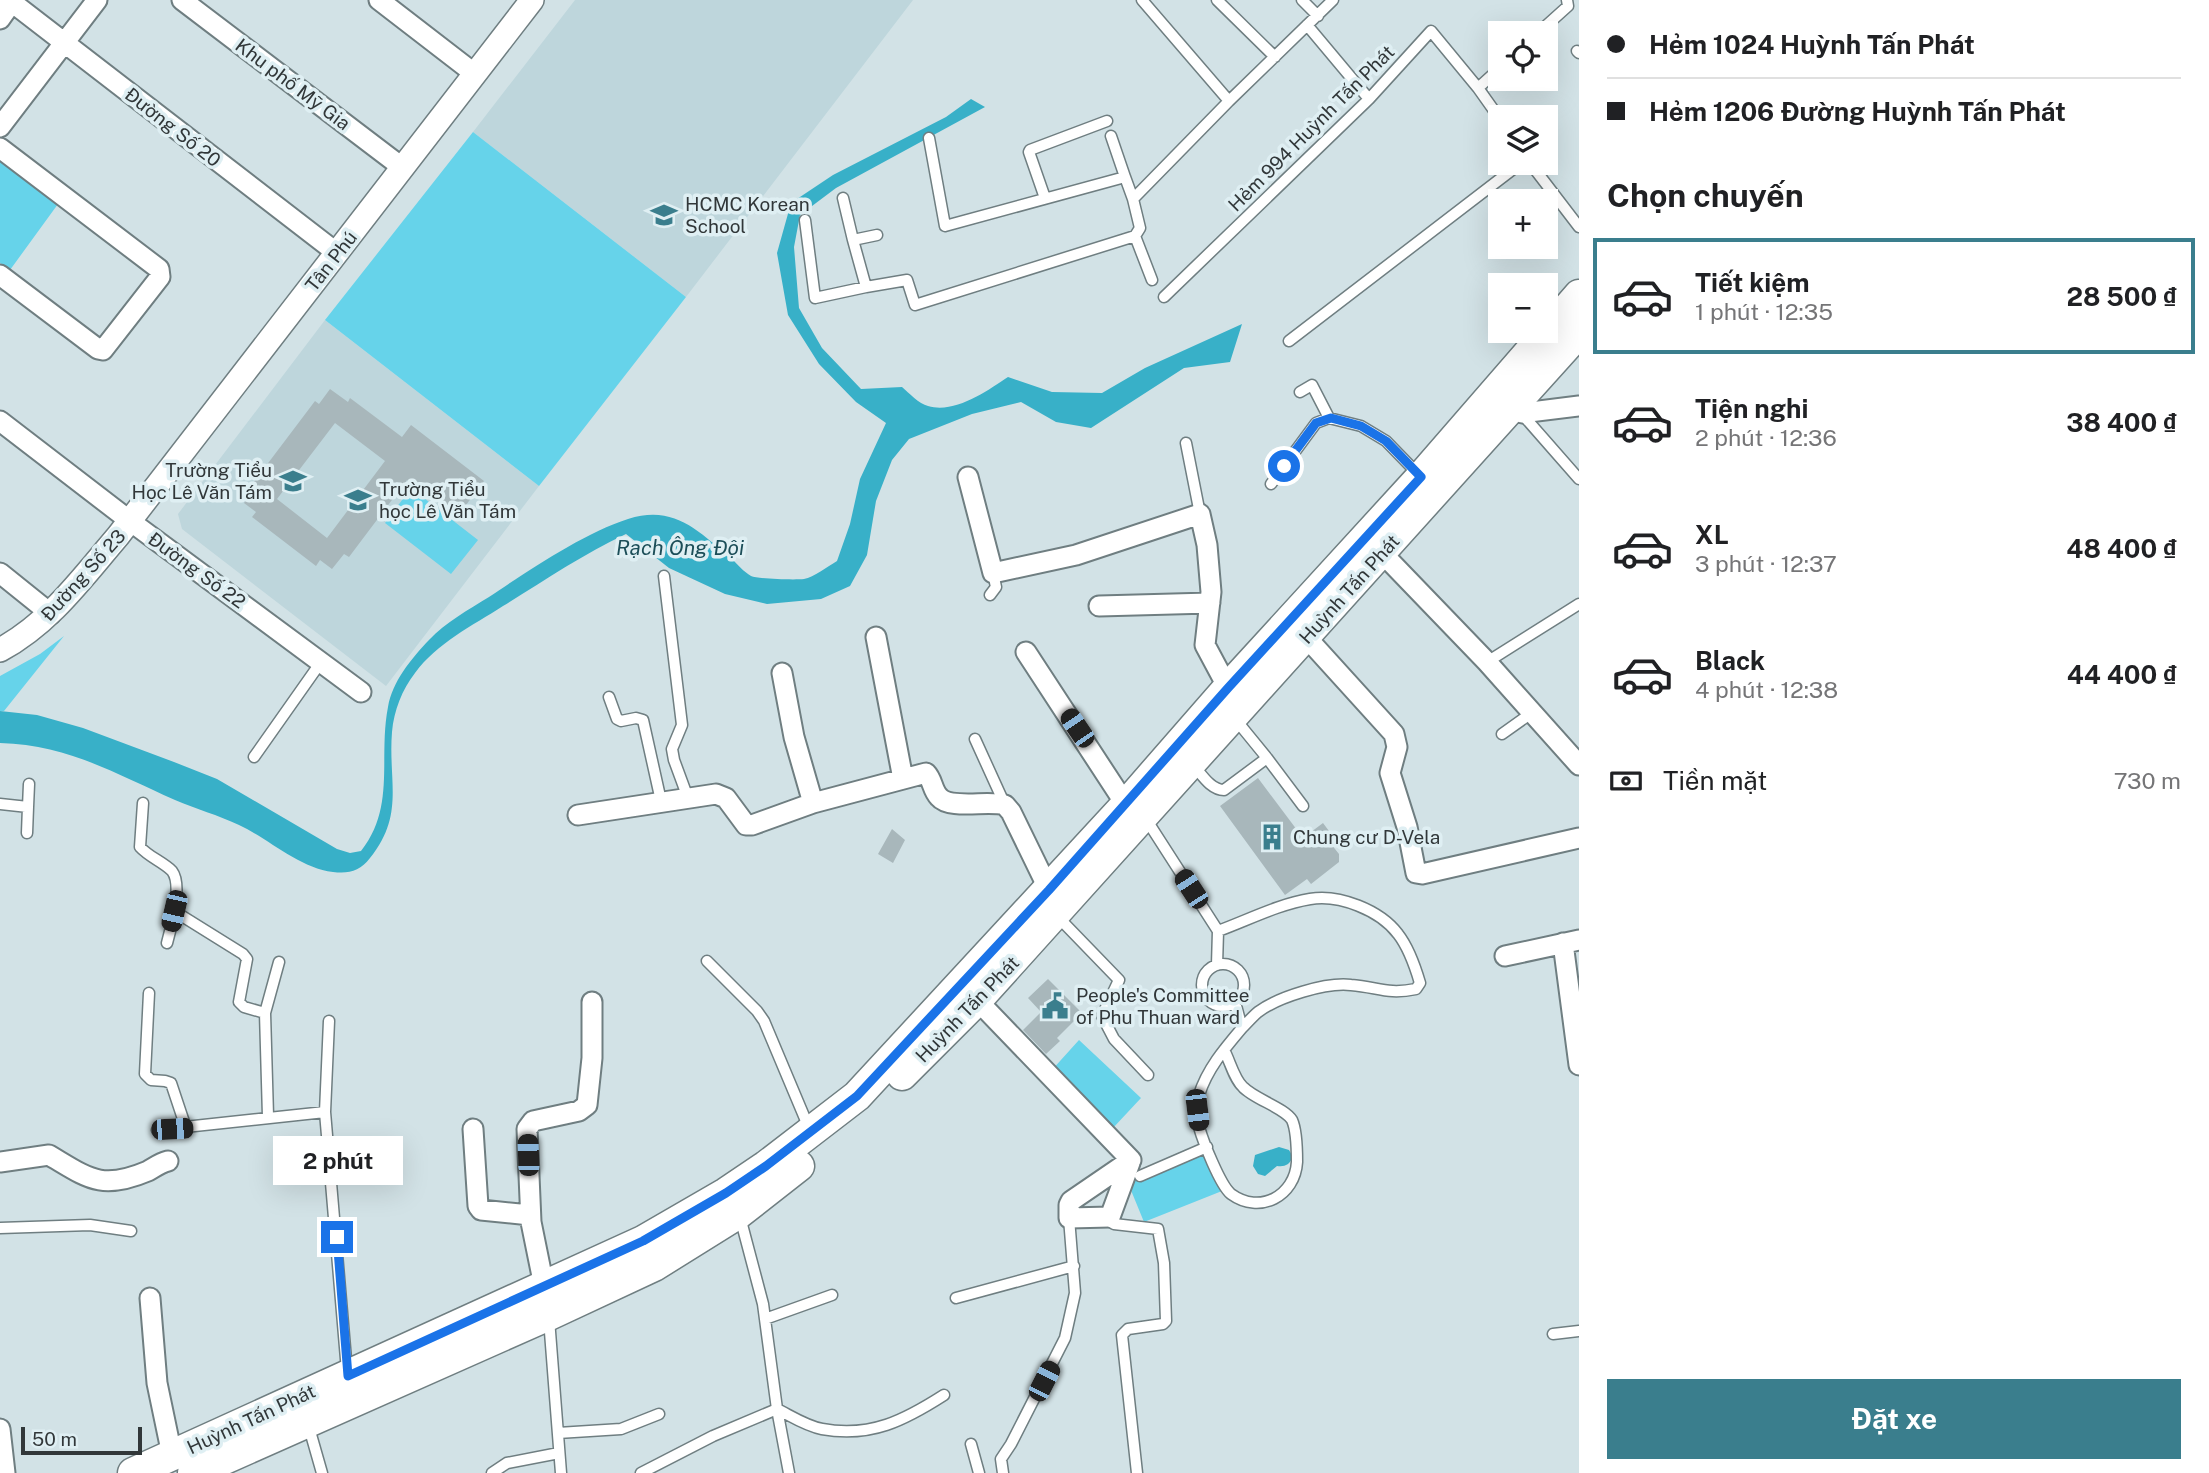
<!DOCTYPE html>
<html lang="vi">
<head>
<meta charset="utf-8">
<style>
	:root { --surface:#fff; --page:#f6f6f6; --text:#202124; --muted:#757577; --line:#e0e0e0; --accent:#3a7e8d }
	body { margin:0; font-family:"Public Sans",sans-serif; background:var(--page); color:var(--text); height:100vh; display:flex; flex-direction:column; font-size:26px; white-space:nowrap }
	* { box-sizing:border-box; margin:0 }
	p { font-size:23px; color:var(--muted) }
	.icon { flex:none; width:38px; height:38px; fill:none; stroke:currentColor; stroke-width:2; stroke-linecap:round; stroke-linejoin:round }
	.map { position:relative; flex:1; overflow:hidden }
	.drawer { display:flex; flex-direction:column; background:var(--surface); width:630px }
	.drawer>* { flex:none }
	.banner { display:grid; align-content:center; height:154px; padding:0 28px; background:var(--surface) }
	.tools { position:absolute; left:1488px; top:21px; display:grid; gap:14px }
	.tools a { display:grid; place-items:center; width:70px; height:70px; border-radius:0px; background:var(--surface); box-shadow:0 7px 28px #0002; font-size:35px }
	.scale { position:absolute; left:21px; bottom:18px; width:121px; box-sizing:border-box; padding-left:7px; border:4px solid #313739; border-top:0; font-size:19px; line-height:24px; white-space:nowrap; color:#313739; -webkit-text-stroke:5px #dfeff3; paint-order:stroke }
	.end { position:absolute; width:32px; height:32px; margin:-16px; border:9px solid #1a73e8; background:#fff; box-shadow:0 0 0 4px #fff }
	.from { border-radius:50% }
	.bubble { position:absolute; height:49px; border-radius:0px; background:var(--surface); box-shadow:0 7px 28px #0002; font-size:23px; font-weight:700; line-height:49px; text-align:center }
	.car { position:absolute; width:21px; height:42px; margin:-21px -10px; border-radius:9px; box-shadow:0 0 5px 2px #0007; background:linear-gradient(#222 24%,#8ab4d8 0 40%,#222 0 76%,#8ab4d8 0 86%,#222 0) }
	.banner b { display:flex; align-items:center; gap:24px; height:66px; font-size:26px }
	.banner b+b { border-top:2px solid var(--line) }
	.banner i { width:18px; height:18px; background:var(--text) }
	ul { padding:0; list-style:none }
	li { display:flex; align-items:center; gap:21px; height:116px; margin:0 14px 10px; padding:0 14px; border:4px solid transparent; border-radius:0px }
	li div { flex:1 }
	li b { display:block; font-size:26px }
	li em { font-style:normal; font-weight:700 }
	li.active { border-color:var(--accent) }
	li>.icon { width:63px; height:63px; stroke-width:1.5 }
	h2 { padding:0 28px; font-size:32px; line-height:84px }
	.pay { display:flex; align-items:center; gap:18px; height:77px; padding:0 28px; font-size:26px }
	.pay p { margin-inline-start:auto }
	.cta { display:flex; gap:14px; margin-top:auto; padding:14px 28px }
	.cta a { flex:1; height:80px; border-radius:0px; background:var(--accent); color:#fff; font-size:28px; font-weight:700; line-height:80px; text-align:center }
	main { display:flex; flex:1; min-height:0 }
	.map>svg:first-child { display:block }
	.built { fill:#bed6dc }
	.green { fill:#66d3ea }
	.water { fill:#38b0c8 }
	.building { fill:#a8b7bb; fill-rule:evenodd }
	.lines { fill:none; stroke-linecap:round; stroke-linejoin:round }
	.service-casing { stroke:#6f7e81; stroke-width:13 }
	.minor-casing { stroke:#6f7e81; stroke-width:23 }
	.tertiary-casing { stroke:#6f7e81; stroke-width:26 }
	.primary-casing { stroke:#6f7e81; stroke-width:33 }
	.service { stroke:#fff; stroke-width:10 }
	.minor { stroke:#fff; stroke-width:19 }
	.tertiary { stroke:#fff; stroke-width:23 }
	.primary { stroke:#fff; stroke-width:30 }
	.route { stroke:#1a73e8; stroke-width:9 }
	.labels { text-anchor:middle; stroke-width:7; stroke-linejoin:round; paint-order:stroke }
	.street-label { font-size:19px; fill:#313739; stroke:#dfeff3 }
	.poi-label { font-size:19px; fill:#313739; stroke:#dfeff3; text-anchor:start }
	.water-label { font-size:21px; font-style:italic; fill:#1c4e58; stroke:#dfeff3 }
</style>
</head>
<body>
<main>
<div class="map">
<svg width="1579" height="1473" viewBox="0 0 1579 1473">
	<rect width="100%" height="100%" fill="#d2e2e6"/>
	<path class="built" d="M575,0H913L686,297L473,132Z
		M325,320L539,486L386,686L182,529L178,514Z"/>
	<path class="green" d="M473,132L686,297L539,486L325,320Z
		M0,160L58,204L10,270L0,263Z
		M411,488L478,540L451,574L385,523Z
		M64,636L4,711H0V676L40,654Z
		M1079,1040L1141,1098L1113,1128L1051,1071Z
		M1206,1151L1222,1191L1144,1222L1128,1183Z"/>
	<path class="water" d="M971,99L985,107L836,188L800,215L794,247L799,308L822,348L861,389L902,387C909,393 919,404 928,406C955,414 987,391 1008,377L1052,392L1102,393L1145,368L1242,324L1230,362L1184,368L1091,428L1056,422L1021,402L972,414L909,439L892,460L876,501L867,555L850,586L821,599L767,604L725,594L669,568L626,534C583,554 544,581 503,606C472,626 437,643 415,673C402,690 394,710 392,732C388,782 405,814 370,858C360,871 349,874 333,872C299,868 269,839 239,825C218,815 196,809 175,800C114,773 68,745 0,743V711L37,715L83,728L174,762L217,779L337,849L350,853L361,851C396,807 378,758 388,707C392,682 411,659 429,640C446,622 468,610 489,597C528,571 584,533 628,519C674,504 698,531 731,558C737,564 744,572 751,576C758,579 795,580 804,579C814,577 827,567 837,561L850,524L860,479L886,423L856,402L819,364L788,315L777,253L791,203L833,175L946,117Z
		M1279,1147L1289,1150L1293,1157C1289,1165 1285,1167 1277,1166L1265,1176L1258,1174L1253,1166L1255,1155Z"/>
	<path class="building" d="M330,389L348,402L350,398L402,437L411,425L484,481L457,517L407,480L349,557L344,554L332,569L320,560L316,566L252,517L256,512L244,503L257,486L253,483L315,401L319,404ZM335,423L385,461L327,538L277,499Z
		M1258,778L1303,838L1323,823L1332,835L1327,839L1339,854V862L1311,884L1307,879L1285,895L1220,806Z
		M892,829L905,840L893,863L878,854Z
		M1048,979L1082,1013L1057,1038L1060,1041L1046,1054L1023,1030L1041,1012L1028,998Z"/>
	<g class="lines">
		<g class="service-casing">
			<path id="service" d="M1142,0L1229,101
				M1217,0L1275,57
				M1302,0L1318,16
				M1307,25L1369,99
				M1538,33L1568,6L1567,0
				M1577,51L1579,53
				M1478,88L1500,68
				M1111,136L1125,177
				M929,138L945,226L1125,177L1133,199
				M1530,163L1579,227
				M843,198L853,240
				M1045,198L1029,152L1030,150L1107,121
				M805,220L815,298L866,287
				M877,235L853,240L866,287L907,280L915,305L1135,236L1140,228L1133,199L1229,101L1333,0
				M1135,236L1152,280
				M1164,297L1369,99L1431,31L1478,88L1500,119
				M1289,341L1521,163
				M1300,392L1312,385L1329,418
				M1522,414L1579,479
				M1186,443L1200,514
				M1271,484L1316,423L1329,418L1361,426L1386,441L1419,475
				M664,576L682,725L672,749L674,760L688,798
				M990,595L996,587L993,573
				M1487,662L1579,604
				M609,697L617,719L621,721L636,718L643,720L661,801
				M1502,734L1533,712
				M975,739L1005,805
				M254,757L321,662
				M1267,758L1303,806
				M1194,766C1202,775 1211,790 1224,790L1267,758L1236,720
				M143,803L140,847C149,857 163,862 172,871C183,885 171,928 167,943
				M0,804L28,807L29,784
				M1146,819L1218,931L1217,965
				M27,833L28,807
				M174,911L243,954L247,959L239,1002L244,1007L265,1013
				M1058,917L1119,980L1102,1016L1114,1039L1148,1075
				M1218,931C1248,920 1279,904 1310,899C1339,894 1380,910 1398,934C1409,948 1415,966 1420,983L1416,989C1387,995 1378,987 1351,985C1326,982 1278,997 1258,1012C1252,1017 1247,1023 1242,1028L1235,1002
				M707,961L757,1011L764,1021L809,1128
				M1202 985a21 21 0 1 1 42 0a21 21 0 1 1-42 0Z
				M149,993L145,1074L151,1080L165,1081L171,1083L186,1128
				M329,1021L325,1112L347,1371
				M1224,1050C1230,1061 1234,1079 1243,1087C1254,1099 1285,1108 1292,1120C1297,1131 1297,1150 1297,1162C1295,1196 1260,1215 1231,1194C1220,1185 1203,1141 1199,1127C1197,1117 1197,1105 1199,1095C1207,1069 1225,1048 1242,1028
				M268,1116L265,1013L279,962
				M157,1130L325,1112
				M1140,1176L1207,1147
				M740,1217L763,1304L777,1409L789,1473
				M1110,1217L1109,1221L1114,1224L1158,1229L1164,1263L1166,1321L1163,1324L1128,1329L1122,1335L1137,1473
				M0,1228L90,1225L131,1231
				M956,1298L1074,1266
				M549,1319L561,1473
				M765,1319L832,1295
				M1553,1334L1579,1331
				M308,1424L322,1473
				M558,1433L621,1429L659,1414
				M971,1444L979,1473
				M492,1473L507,1463L559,1453
				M641,1473L713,1436L777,1409C791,1416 806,1426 822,1429C871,1438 905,1420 944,1395
				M1003,1473L1001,1459L1011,1444L1065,1338L1075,1293L1069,1218"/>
		</g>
		<g class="minor-casing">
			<path id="minor" d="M9,0L337,253
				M182,0L403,168
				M379,0L475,74
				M0,19L12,2
				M0,127L97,0
				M0,148L159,269L160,277L103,350L98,349L0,275
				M1522,413L1579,406
				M0,421L130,521L361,692
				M968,477L993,573L1076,555L1200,514L1207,545L1211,592L1205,645L1228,688
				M1382,553L1487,662L1579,765
				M0,573L51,614
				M1099,606L1210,603
				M876,637L903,779
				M1306,637L1394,734L1397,747L1390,773L1407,827L1416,873L1422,874L1579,838
				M1026,652L1126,805
				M782,673L794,737L813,803
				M578,815L716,794L726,798L746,825H752L813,803L926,773C933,780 932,790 939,797C950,810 988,800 1005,805L1011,812L1049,890
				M1563,943L1579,1065
				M1505,956L1579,940
				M977,1000L1131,1160L1071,1201L1069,1205V1218L1110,1217L1131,1160
				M473,1129L478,1206L481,1210L530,1215
				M0,1162L49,1155C88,1178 101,1191 148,1171C155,1167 160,1163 168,1161
				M544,1286L531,1222L527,1129L533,1121L579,1111L587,1105L592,1058V1002
				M150,1298L157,1383L172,1455
				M0,1429L5,1473"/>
		</g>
		<g class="tertiary-casing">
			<path id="tertiary" d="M0,650C50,623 82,578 118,536L532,0"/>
		</g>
		<g class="primary-casing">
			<path id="primary" d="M902,1075L977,1000L1579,332
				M133,1473L643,1241L726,1193L766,1166L857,1096L1126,805L1228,688L1421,477L1579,295
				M193,1473L549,1315L654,1266L739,1213L799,1166"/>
		</g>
		<use href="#service" class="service"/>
		<use href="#minor" class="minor"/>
		<use href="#tertiary" class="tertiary"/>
		<use href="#primary" class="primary"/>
	</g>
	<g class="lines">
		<path class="route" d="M337,1237L348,1376L643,1241L726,1193L766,1166L857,1096L1049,890L1228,688L1421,477L1386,441L1361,426L1331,418L1316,423L1284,466"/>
	</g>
	<defs>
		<g id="school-bare" transform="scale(2.1)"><path d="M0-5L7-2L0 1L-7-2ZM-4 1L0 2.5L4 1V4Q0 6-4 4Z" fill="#3a7e8d" stroke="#dfeff3" stroke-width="2.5" paint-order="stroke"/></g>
		<g id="building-bare" transform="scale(2.1)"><path d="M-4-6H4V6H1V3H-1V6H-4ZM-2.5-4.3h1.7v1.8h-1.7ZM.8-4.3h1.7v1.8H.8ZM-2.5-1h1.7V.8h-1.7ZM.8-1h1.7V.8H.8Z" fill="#3a7e8d" stroke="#dfeff3" stroke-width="2.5" paint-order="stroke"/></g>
		<g id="civic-bare" transform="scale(2.1)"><path d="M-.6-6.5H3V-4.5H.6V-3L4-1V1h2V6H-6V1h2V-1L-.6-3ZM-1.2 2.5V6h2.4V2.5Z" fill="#3a7e8d" stroke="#dfeff3" stroke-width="2.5" paint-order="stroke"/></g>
	</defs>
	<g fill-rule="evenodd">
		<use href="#school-bare" x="664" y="215"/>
		<use href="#school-bare" x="293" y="481"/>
		<use href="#school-bare" x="358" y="500"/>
		<use href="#building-bare" x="1272" y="837"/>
		<use href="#civic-bare" x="1055" y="1006"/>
	</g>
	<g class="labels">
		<g class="street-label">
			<text transform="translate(293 84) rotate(37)" y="7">Khu phố Mỹ Gia</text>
			<text transform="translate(173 127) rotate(38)" y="7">Đường Số 20</text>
			<text transform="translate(1311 128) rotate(-45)" y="7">Hẻm 994 Huỳnh Tấn Phát</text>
			<text transform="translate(331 261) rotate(-52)" y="7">Tân Phú</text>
			<text transform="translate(197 570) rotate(36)" y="7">Đường Số 22</text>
			<text transform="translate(83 575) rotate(-48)" y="7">Đường Số 23</text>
			<text transform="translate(1349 589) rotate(-48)" y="7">Huỳnh Tấn Phát</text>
			<text transform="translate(967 1009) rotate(-46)" y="7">Huỳnh Tấn Phát</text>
			<text transform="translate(251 1419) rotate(-25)" y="7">Huỳnh Tấn Phát</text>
		</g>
		<g class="poi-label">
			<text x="685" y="211">HCMC Korean<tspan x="685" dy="22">School</tspan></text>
			<text x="272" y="477" text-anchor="end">Trường Tiểu<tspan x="272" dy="22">Học Lê Văn Tám</tspan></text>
			<text x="379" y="496">Trường Tiểu<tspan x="379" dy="22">học Lê Văn Tám</tspan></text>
			<text x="1293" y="844">Chung cư D-Vela</text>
			<text x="1076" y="1002">People's Committee<tspan x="1076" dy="22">of Phu Thuan ward</tspan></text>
		</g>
		<g class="water-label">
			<text x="680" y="555">Rạch Ông Đội</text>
		</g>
	</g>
</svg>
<div class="tools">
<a><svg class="icon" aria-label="locate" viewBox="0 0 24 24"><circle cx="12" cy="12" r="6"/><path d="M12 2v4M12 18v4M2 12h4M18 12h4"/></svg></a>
<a><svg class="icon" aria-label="layers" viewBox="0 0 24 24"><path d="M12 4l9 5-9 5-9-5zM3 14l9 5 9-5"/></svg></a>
<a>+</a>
<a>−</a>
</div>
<div class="scale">50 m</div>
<i class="end from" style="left:1284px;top:466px"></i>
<i class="end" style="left:337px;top:1237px"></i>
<div class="bubble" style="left:273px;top:1136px;width:130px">2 phút</div>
<i class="car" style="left:1077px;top:728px;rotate:326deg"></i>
<i class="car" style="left:1191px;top:889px;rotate:327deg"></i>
<i class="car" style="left:174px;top:911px;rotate:193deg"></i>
<i class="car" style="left:1197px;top:1110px;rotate:173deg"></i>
<i class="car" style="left:172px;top:1129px;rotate:87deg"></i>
<i class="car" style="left:528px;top:1155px;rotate:358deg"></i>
<i class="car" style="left:1044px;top:1381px;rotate:27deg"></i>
</div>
<section class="drawer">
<div class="banner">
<b><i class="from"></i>Hẻm 1024 Huỳnh Tấn Phát</b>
<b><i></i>Hẻm 1206 Đường Huỳnh Tấn Phát</b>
</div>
<h2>Chọn chuyến</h2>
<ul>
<li class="active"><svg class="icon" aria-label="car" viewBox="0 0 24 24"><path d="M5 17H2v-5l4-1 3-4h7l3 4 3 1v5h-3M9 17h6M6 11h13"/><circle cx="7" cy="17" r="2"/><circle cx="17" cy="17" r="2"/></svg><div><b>Tiết kiệm</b><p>1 phút · 12:35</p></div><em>28 500 ₫</em></li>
<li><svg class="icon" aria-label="car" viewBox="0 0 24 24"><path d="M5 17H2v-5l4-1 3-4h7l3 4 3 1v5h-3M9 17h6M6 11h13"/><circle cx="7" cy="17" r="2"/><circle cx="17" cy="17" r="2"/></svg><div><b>Tiện nghi</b><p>2 phút · 12:36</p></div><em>38 400 ₫</em></li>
<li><svg class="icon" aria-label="car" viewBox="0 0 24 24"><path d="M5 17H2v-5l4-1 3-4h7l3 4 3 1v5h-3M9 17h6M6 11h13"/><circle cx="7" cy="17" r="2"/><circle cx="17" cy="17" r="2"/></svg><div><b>XL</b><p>3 phút · 12:37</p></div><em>48 400 ₫</em></li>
<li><svg class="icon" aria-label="car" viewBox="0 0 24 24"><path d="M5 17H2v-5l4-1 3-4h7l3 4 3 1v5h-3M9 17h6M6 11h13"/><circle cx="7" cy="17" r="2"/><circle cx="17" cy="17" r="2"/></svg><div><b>Black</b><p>4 phút · 12:38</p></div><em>44 400 ₫</em></li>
</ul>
<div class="pay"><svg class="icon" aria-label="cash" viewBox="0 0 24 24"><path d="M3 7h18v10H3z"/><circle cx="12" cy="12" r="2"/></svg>Tiền mặt<p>730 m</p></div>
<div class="cta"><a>Đặt xe</a></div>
</section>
</main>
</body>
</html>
